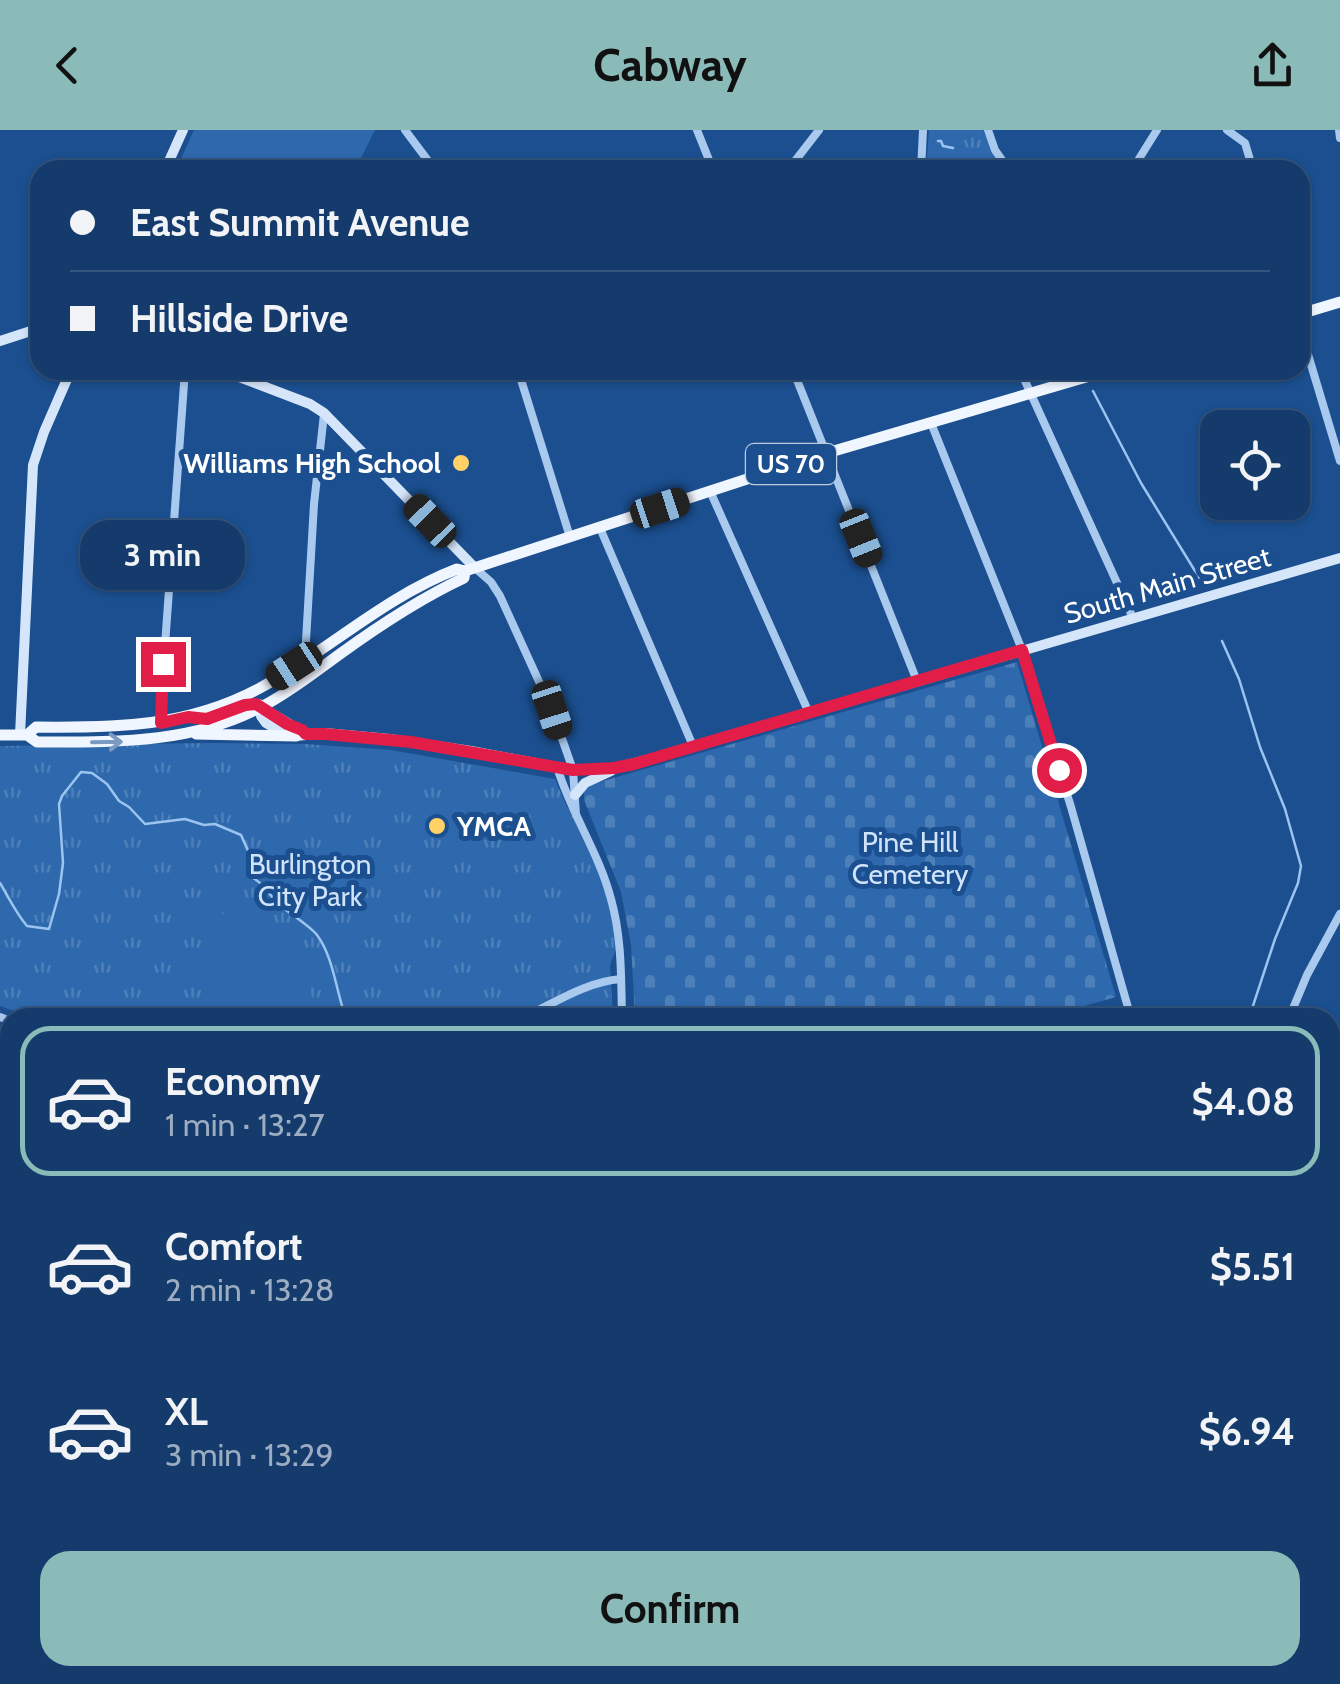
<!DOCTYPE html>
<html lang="en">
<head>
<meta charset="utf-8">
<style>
	:root { --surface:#143b6b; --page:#214673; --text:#f1f3f6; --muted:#9dadc1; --line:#33557e; --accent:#8bbbb9 }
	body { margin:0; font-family:Cabin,sans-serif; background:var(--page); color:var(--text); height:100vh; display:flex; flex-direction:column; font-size:38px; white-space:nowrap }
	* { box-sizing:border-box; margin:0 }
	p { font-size:32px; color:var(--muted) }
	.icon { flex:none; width:55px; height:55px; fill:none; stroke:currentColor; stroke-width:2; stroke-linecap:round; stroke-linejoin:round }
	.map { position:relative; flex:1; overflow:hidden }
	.side { position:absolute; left:0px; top:878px; width:1340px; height:678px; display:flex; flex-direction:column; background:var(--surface); border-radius:30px 30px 0 0; box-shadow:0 2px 8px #0004,0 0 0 2px var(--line) }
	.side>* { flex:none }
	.top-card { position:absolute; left:30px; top:30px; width:1280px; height:220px; border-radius:30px; box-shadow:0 2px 8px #0004,0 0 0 2px var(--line); display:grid; align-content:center; height:220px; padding:0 40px; background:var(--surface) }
	.controls { position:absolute; left:1200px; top:280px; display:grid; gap:20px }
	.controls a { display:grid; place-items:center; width:110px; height:110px; border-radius:20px; background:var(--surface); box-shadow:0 2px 8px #0004,0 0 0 2px var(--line); font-size:50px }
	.end { position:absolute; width:45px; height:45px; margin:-22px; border:12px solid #e11d48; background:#fff; box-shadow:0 0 0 5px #fff }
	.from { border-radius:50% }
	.bubble { position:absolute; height:70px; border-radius:30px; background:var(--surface); box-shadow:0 2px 8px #0004,0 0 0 2px var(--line); font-size:32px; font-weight:700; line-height:70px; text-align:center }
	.car { position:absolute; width:30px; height:60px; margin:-30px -15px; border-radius:12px; box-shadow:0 0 8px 2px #0007; background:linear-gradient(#222 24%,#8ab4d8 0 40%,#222 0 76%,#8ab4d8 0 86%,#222 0) }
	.top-card b { display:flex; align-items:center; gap:35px; height:95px; font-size:38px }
	.top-card b+b { border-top:2px solid var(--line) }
	.top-card i { width:25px; height:25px; background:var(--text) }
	ul { padding:18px 0 0; list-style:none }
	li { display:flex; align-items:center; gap:30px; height:150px; margin:0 20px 15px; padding:0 20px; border:5px solid transparent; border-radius:30px }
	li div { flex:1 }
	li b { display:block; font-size:38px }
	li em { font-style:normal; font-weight:700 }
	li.on { border-color:var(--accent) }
	li>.icon { width:90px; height:90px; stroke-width:1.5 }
	.primary-button { display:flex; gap:20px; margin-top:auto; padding:20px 40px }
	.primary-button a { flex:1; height:115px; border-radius:30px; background:var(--accent); color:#111; font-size:40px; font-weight:700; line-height:115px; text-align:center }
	header { display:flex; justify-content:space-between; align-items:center; height:130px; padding:0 40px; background:var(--accent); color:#111; font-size:45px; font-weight:700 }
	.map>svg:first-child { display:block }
	.cemetery { fill:url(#cemetery-stones) }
	.park { fill:url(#park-tufts) }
	.garden { fill:#2e69ad }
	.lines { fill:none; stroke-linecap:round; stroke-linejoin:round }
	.stream { stroke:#9cc4f0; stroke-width:2.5 }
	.street { stroke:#a9c9ee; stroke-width:8 }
	.secondary { stroke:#d6e6fa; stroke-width:10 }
	.primary { stroke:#f0f6ff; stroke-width:11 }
	.oneway { stroke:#7b9ac1 }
	.route { stroke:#e11d48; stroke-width:12 }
	.poi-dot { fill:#ffd166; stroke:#1b4f8f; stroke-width:4 }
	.labels { text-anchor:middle; stroke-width:10; stroke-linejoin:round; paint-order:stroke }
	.shield { fill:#1b4f8f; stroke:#bbcadd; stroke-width:2.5 }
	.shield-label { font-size:25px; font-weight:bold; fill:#fff }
	.poi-label { font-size:28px; font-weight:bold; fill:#fff; stroke:#1b4f8f; text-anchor:end }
	.street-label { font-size:28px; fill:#fff; stroke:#1b4f8f }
	.park-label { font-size:28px; fill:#cfe3fa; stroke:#1b4f8f }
</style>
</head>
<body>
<header><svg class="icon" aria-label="back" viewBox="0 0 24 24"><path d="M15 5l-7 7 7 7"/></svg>Cabway<svg class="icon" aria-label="share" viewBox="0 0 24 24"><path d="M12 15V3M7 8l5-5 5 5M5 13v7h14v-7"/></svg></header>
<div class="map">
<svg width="1340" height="1554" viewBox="0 0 1340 1554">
	<defs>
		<pattern id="cemetery-stones" width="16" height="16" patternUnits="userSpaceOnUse" patternTransform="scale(2.5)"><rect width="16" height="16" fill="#2e69ad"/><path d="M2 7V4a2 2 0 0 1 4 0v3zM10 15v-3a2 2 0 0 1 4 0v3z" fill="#4d80b9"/></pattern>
		<pattern id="park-tufts" width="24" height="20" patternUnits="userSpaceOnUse" patternTransform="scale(2.5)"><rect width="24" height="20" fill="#2e69ad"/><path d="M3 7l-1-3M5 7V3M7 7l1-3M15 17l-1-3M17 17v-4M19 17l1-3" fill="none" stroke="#4d80b9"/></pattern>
	</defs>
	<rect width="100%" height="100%" fill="#1b4f8f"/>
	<path class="cemetery" d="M1017,532L1116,867L1070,880L1071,888L635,887L631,815L621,762L584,670V661L589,655Z"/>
	<path class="park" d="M929,0H983L1003,40H926Z
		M209,613L306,614L391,620L555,649L567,677L574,684L610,770L619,811L610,835L613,887L33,888L0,876V616Z"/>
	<path class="garden" d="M194,0H375L355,40H176Z
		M211,782L258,789L288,816L306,844L314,874L313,887H199Z"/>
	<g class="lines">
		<path class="stream" d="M938,11H941L943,16L953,18
			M1093,261L1141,353L1203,454
			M1222,511L1239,549L1260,617L1285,679L1301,736L1298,753L1275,809L1249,888
			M0,753C9,768 16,783 27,796L49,799L59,764L63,733L59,674L62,666L81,642L92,643L107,654L119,671L129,677L145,694L185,689L204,695L215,694L241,705L253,732V748C267,756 269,766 280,775C290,784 310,796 317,805C334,828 336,862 346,888
			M613,1545L617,1554
			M922,1554L927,1545"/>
		<path class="street" d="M405,0L435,40
			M697,0L713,40
			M988,0L995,20L1009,40
			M1227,0L1245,13L1253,40
			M1339,0L1340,8
			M788,40L819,0
			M921,40L923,0
			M1132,40L1157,0
			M1300,198L1340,331
			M518,240L570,407
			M793,240L917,551
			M1020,240L1133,488
			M521,249L549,240
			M931,293L1022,520L1071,677L1131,888
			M710,361L809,583
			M600,398L693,616
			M475,438L491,452L500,466L552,580L573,640L576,685
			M305,528L314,374L324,284
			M161,593V570L185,240
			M557,637C571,683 599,723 611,769C622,808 621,847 622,888
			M0,887L10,891
			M522,888C555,873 585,852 621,849
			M1289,888L1307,845L1340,784
			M0,995L10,992"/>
		<path class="secondary" d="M165,40L183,0
			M0,211L40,198
			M221,240L310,274L324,283L475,438
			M263,579L261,586L266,593L276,599L296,606L325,603L390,609L471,621L573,640L614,638L662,626L1340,428
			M263,579C266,580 304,602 306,605
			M20,605L33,335L44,302L71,240
			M575,665L585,653L611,641
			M1330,1088L1340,1085
			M0,1334L10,1347
			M167,1545L174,1554
			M78,1554L100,1545
			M124,1554L146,1545"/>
		<path class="primary" d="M1300,184L1340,172
			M226,582L250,574L260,575
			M196,604L296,606
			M0,605H27L37,612C115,612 193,614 263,576C290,562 315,542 340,524C380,495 419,469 464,448L465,441
			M27,605L36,597C117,598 187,597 260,558C328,521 384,467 457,439L465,441L827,323L1110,240"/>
	</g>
	<defs><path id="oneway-shaft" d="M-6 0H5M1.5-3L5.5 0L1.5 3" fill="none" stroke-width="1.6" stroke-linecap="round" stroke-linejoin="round" transform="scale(2.5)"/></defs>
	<use class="oneway" href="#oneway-shaft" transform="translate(107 612) rotate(-1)"/>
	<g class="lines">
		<path class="route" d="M163,534L161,593L188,587L207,589L245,575L256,574L287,594L302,600L306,604H325L411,612L573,640L614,638L634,634L1022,520L1059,640"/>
	</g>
	<g class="poi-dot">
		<circle cx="461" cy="333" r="10"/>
		<circle cx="437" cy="696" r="10"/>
	</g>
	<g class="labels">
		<rect class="shield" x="746" y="314" width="90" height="40" rx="8"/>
		<g class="shield-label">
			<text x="791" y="343">US 70</text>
		</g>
		<g class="poi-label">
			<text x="441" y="343">Williams High School</text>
			<text x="457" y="706" text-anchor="start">YMCA</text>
		</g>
		<g class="street-label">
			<text transform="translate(1167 455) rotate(-16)" y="10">South Main Street</text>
		</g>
		<g class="park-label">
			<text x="910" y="722">Pine Hill<tspan x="910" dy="32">Cemetery</tspan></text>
			<text x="310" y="744">Burlington<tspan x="310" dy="32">City Park</tspan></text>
		</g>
	</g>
</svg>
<div class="controls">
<a><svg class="icon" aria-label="locate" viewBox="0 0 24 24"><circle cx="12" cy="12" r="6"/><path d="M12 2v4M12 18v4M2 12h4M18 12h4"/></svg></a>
</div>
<i class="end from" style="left:1059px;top:640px"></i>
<i class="end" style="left:163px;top:534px"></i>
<div class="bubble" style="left:80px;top:390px;width:165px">3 min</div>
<i class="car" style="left:660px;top:378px;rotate:72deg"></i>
<i class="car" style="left:430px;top:391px;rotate:316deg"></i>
<i class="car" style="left:861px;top:408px;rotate:158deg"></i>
<i class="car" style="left:294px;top:536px;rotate:237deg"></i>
<i class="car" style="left:552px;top:580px;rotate:162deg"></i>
<div class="top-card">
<b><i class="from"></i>East Summit Avenue</b>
<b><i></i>Hillside Drive</b>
</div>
<section class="side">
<ul>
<li class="on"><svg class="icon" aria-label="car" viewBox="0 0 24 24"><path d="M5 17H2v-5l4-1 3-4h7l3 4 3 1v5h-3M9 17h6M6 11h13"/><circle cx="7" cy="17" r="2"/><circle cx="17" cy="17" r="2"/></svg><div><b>Economy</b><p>1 min · 13:27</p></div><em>$4.08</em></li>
<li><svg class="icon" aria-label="car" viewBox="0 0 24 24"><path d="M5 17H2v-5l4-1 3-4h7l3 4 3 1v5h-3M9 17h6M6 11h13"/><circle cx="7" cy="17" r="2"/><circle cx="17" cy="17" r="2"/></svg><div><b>Comfort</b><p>2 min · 13:28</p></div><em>$5.51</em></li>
<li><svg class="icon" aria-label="car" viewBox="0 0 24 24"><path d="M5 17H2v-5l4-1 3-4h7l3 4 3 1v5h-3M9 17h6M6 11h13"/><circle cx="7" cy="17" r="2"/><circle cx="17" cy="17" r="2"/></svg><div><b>XL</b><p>3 min · 13:29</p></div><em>$6.94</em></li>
</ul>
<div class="primary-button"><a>Confirm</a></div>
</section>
</div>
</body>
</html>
